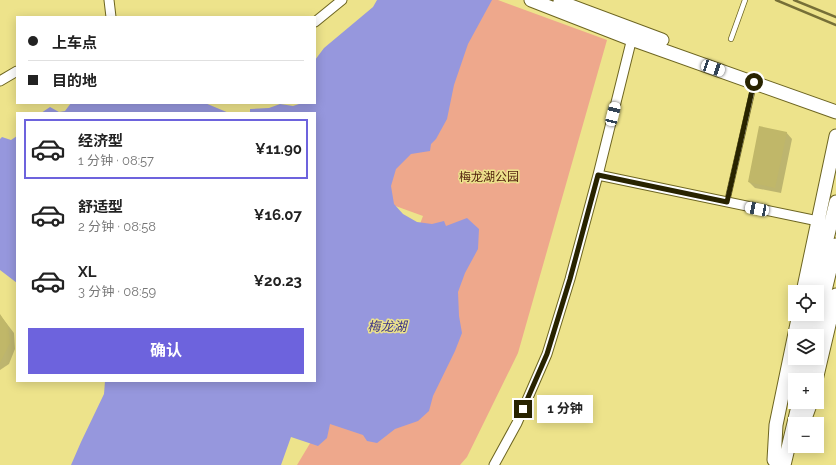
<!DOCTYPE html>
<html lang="zh">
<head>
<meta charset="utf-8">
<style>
	:root { --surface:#fff; --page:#f6f6f6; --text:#222; --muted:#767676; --line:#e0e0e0; --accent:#6d63dd }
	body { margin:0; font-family:Raleway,"Noto Sans SC",sans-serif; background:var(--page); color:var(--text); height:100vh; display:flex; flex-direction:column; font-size:15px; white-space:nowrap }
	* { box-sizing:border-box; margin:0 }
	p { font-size:13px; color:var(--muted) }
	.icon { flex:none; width:22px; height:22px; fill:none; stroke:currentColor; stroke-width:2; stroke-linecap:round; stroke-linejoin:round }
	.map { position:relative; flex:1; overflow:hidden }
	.details { position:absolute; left:16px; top:112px; width:300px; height:270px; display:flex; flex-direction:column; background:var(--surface); border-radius:0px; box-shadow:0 2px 10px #0003 }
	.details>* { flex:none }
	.guide { position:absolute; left:16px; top:16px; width:300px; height:88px; border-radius:0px; box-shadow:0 2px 10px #0003; display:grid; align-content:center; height:88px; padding:0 12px; background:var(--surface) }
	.tools { position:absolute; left:788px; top:285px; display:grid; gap:8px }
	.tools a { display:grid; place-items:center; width:36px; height:36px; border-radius:0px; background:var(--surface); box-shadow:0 2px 10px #0003; font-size:20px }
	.end { position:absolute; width:18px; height:18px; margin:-9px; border:5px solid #282300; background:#fff; box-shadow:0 0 0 2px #fff }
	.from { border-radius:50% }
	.bubble { position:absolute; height:28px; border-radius:0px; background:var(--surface); box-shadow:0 2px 10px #0003; font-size:13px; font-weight:700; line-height:28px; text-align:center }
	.car { position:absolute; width:12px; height:24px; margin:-12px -6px; border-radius:5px; box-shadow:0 0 3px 1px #0007; background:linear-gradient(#fff 24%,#345 0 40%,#fff 0 76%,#345 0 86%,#fff 0) }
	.guide b { display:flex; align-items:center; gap:14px; height:38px; font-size:15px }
	.guide b+b { border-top:1px solid var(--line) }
	.guide i { width:10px; height:10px; background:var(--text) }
	ul { padding:7px 0 0; list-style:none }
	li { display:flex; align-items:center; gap:12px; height:60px; margin:0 8px 6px; padding:0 4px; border:2px solid transparent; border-radius:0px }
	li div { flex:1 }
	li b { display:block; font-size:15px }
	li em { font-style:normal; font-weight:700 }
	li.current { border-color:var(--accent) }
	li>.icon { width:36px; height:36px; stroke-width:1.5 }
	.button { display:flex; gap:8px; margin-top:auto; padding:8px 12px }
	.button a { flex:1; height:46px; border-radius:0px; background:var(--accent); color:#fff; font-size:16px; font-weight:700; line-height:46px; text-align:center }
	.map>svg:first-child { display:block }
	.green { fill:#eea88c }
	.water { fill:#9697dd }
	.shadow { fill:#0003 }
	.building { fill:#c0b769 }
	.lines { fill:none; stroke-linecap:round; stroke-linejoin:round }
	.lane-casing { stroke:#6d6521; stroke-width:6 }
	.street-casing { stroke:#6d6521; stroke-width:11 }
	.secondary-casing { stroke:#6d6521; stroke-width:15 }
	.lane { stroke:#fff; stroke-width:4.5 }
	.street { stroke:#fff; stroke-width:9 }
	.secondary { stroke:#fff; stroke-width:13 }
	.rail { stroke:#766f37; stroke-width:2.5 }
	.route { stroke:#282300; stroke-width:5 }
	.labels { text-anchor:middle; stroke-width:3; stroke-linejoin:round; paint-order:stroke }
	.park-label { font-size:12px; fill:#552510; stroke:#ede38b }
	.water-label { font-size:13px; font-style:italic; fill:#3d3586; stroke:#ede38b }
</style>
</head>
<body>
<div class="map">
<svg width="836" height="465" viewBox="0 0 836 465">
	<rect width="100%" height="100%" fill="#ede38b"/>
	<path class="green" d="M479,0H498L607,40L518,353L467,457L460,465H297L327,415L401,274L423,216L390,204L382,180Z"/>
	<path class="water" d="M377,0H492L468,44L454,85L447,119L436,139L431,144L430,151L411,154L396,169L391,186L394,204L403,214L417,222L432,224L444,221L446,226L467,218L479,229L478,249L465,273L458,292L459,316L462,333L455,351L433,396L429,411L418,421L395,429L377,443L367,441L363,435L330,424L327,438L318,446L291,437L281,465H71L81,442L104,394L105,381H315V113H250V109L269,108L280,104L293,106L302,103H315V60L324,48L373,7Z
		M71,103H205L229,113H41L50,107L59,112L65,111Z
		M17,136V283L0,270V139L2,137L11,140Z"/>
	<path class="shadow" d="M786,132L792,139L781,193L755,188L749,182Z
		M0,315L4,320L14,333L15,349L9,364L0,370Z"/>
	<path class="building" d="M759,126L787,132L775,188L748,182Z
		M0,314L8,326L10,343L0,363Z"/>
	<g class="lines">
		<g class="lane-casing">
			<path id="lane" d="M731,39L745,0
				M727,202L754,84"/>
		</g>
		<g class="street-casing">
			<path id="street" d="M109,0L111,17
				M315,22L342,0
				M0,81L17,71
				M598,175L818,221
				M494,465L517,423L547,354L570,279L598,175L633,34"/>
		</g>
		<g class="secondary-casing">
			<path id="secondary" d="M531,0L631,39L836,112
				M560,2L662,40
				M803,292L836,136
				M814,292L836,202
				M804,336L809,314
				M814,336L836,245
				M794,380L799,358
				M804,380L809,358
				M816,380L836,295
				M803,424L811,402
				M774,460L776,425L799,314
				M784,465L799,402"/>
		</g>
		<use href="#lane" class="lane"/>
		<use href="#street" class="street"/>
		<use href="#secondary" class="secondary"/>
		<path class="rail" d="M776,0L836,25
			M794,0L836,17"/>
	</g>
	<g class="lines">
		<path class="route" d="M523,409L547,354L570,279L598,175L727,202L754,82"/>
	</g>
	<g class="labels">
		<g class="park-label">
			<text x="489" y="181">梅龙湖公园</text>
		</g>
		<g class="water-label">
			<text x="387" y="331">梅龙湖</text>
		</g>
	</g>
</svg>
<div class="tools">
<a><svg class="icon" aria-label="locate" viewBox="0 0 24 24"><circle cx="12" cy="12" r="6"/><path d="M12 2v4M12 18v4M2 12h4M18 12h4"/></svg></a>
<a><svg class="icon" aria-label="layers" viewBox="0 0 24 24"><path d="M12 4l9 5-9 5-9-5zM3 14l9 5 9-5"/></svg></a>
<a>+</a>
<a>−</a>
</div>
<i class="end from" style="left:754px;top:82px"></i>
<i class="end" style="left:523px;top:409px"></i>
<div class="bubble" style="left:537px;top:395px;width:56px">1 分钟</div>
<i class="car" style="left:713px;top:68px;rotate:109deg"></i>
<i class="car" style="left:613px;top:114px;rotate:14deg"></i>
<i class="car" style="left:757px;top:209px;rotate:281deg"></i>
<div class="guide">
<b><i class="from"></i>上车点</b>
<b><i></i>目的地</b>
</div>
<section class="details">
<ul>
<li class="current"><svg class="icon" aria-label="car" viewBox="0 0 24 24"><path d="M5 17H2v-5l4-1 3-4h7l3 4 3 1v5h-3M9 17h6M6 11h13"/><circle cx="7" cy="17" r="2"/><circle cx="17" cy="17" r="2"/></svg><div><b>经济型</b><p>1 分钟 · 08:57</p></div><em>¥11.90</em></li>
<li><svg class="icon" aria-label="car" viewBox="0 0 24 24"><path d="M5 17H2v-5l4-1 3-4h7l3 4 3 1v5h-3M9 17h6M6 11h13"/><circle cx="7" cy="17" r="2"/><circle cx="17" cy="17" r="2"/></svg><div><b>舒适型</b><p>2 分钟 · 08:58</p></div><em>¥16.07</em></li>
<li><svg class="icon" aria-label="car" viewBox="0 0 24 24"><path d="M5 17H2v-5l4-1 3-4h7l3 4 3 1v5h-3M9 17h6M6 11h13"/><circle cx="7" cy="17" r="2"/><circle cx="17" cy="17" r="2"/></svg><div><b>XL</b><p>3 分钟 · 08:59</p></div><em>¥20.23</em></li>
</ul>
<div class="button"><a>确认</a></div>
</section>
</div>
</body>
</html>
